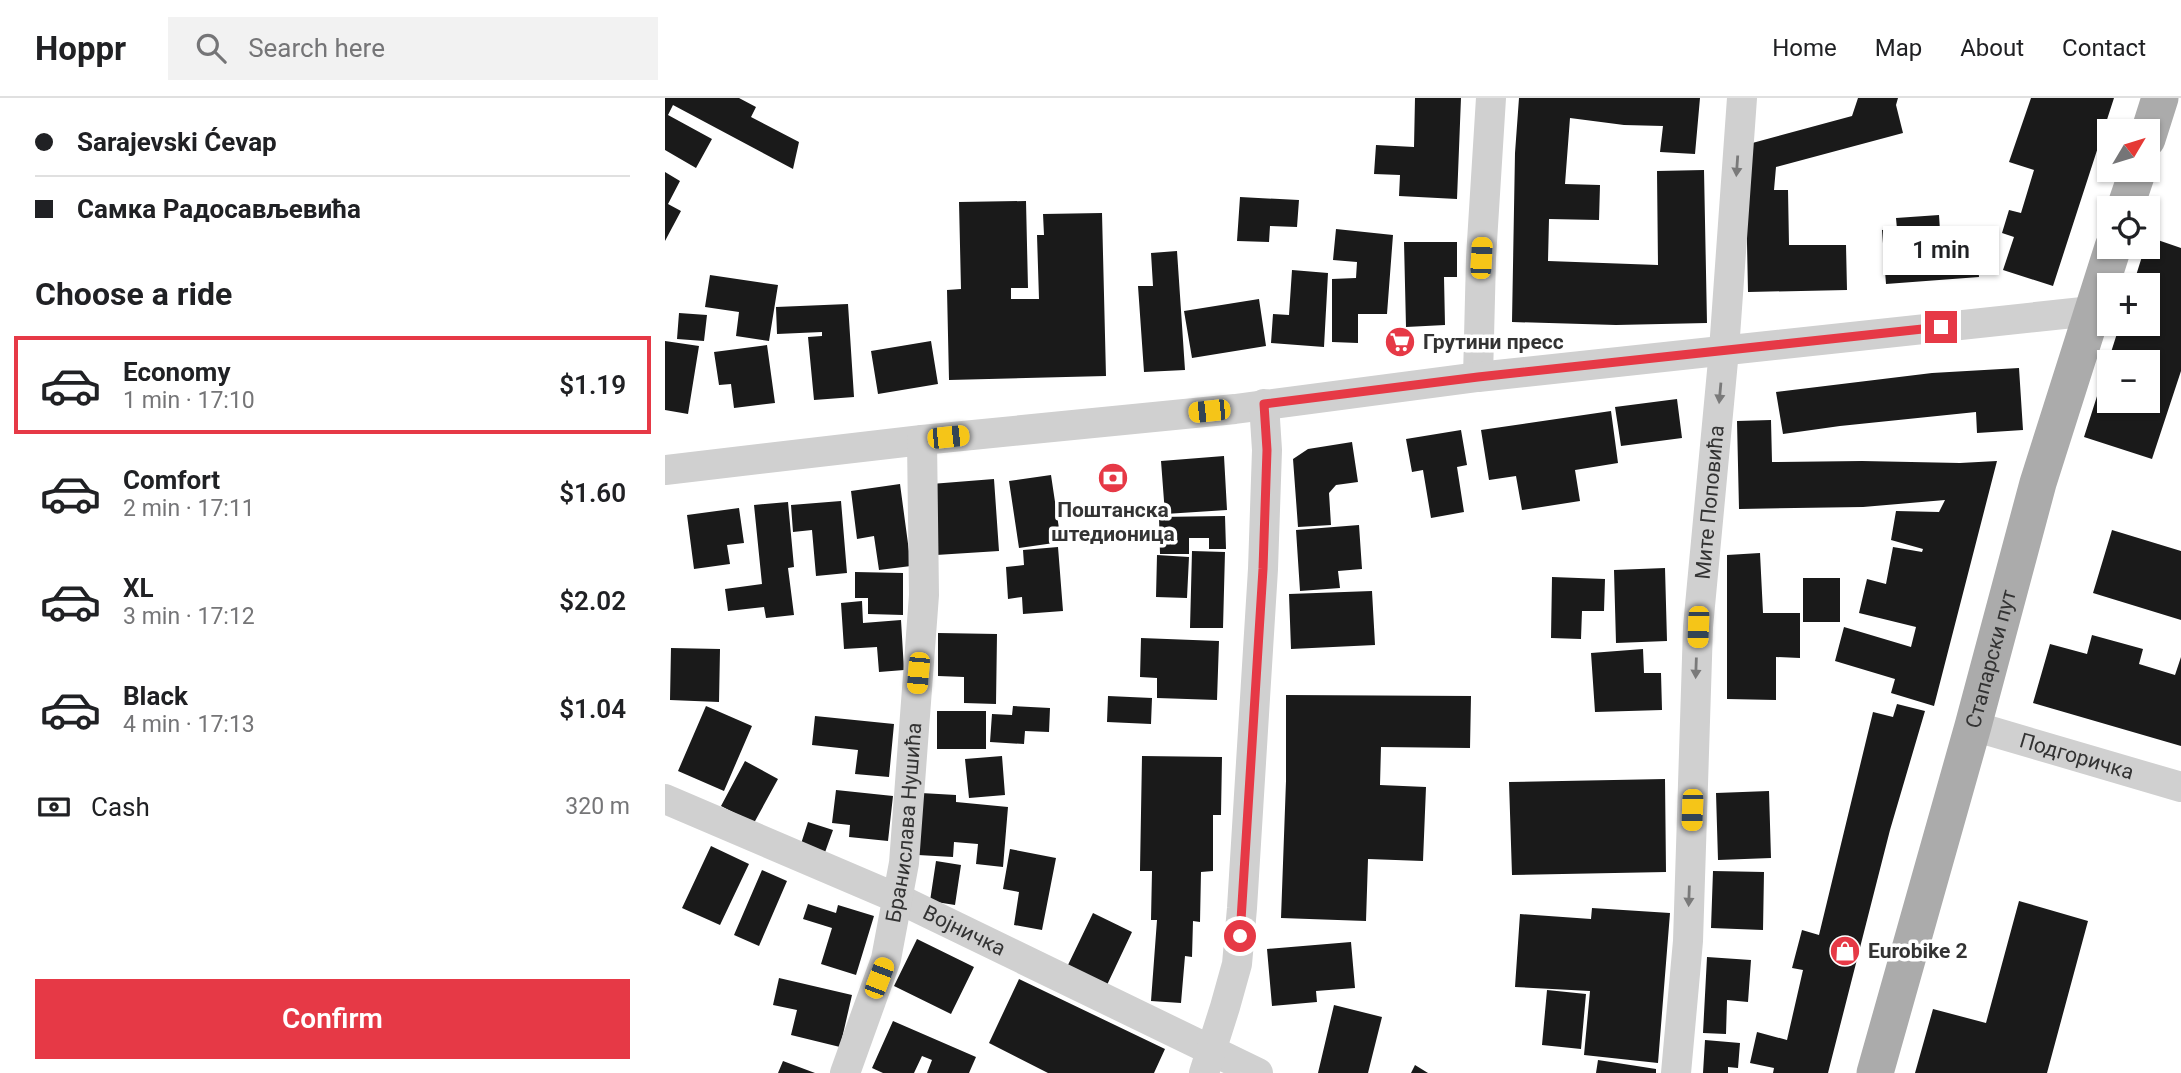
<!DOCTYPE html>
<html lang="en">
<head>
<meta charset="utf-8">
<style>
	:root { --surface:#fff; --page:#f2f2f2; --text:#202124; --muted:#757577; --line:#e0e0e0; --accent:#e63946 }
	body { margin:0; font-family:Roboto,sans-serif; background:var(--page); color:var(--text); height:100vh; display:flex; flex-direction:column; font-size:26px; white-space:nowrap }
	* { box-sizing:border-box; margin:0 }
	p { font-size:23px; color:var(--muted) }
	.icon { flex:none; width:38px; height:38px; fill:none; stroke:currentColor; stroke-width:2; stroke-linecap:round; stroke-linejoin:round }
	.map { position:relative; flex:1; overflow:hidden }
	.details { display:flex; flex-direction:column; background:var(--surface); width:665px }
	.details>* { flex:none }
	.top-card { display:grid; align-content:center; height:154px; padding:0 35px; background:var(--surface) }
	.needle { width:46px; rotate:52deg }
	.tools { position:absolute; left:1432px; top:21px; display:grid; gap:14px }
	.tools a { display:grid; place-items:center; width:63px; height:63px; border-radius:0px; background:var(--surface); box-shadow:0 2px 5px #0004; font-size:35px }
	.end { position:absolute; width:32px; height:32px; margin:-16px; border:9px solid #e63946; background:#fff; box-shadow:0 0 0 4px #fff }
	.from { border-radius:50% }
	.bubble { position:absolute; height:49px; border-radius:0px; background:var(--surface); box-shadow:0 2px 5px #0004; font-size:23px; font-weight:600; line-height:49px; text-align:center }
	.car { position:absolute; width:21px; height:42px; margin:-21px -10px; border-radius:9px; box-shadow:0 0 5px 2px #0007; background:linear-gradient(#f5c518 24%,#345 0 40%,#f5c518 0 76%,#345 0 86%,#f5c518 0) }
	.top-card b { display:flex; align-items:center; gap:24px; height:66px; font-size:26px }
	.top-card b+b { border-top:2px solid var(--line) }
	.top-card i { width:18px; height:18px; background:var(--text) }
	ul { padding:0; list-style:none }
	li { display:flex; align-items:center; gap:21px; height:98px; margin:0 14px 10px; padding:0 21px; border:4px solid transparent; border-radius:0px }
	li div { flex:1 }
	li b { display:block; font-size:26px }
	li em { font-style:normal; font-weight:600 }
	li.selected { border-color:var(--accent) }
	li>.icon { width:63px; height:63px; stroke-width:1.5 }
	h2 { padding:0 35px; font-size:32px; line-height:84px }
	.pay { display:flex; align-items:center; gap:18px; height:77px; padding:0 35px; font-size:26px }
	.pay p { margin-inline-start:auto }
	.button { display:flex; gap:14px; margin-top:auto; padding:14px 35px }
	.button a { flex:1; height:80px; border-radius:0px; background:var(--accent); color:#fff; font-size:28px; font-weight:600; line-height:80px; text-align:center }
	header { display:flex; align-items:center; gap:42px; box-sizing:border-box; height:98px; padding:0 35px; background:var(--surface); border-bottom:2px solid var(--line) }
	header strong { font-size:33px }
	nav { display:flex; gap:38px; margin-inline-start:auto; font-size:24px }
	.search { width:490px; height:63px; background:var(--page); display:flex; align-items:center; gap:18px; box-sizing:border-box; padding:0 24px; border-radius:0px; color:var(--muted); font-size:26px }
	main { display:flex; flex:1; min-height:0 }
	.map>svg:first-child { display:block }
	.building { fill:#1a1a1a; fill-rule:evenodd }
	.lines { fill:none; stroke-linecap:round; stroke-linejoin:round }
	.minor { stroke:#d0d0d0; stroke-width:30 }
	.major { stroke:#ababab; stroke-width:37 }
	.oneway { fill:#7a7a7a }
	.route { stroke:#e63946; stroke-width:9 }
	.labels { text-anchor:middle; stroke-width:7; stroke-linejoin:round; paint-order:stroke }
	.poi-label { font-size:21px; font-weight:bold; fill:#333; stroke:#fff; text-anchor:start }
	.street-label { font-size:21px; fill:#333; stroke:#fff }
</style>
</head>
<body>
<header>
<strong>Hoppr</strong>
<div class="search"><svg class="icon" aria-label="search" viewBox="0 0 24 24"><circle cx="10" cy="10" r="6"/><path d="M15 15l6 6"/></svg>Search here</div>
<nav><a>Home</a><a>Map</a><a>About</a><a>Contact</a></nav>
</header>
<main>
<section class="details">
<div class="top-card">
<b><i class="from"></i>Sarajevski Ćevap</b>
<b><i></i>Самка Радосављевића</b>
</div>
<h2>Choose a ride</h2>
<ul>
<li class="selected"><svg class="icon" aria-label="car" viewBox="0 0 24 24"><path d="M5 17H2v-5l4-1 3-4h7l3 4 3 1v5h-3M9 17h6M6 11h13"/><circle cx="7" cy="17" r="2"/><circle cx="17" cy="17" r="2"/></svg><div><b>Economy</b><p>1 min · 17:10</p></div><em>$1.19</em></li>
<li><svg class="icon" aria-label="car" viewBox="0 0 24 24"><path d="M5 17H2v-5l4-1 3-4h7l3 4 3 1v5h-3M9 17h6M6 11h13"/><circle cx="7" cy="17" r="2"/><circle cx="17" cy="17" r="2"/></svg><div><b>Comfort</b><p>2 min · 17:11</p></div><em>$1.60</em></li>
<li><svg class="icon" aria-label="car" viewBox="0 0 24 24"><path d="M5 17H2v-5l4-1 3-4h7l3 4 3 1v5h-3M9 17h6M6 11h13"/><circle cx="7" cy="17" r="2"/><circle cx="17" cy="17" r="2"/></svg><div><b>XL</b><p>3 min · 17:12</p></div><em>$2.02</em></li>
<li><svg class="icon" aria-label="car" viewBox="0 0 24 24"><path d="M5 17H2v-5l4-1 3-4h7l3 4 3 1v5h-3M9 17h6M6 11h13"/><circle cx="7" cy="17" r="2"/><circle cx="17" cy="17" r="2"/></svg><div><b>Black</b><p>4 min · 17:13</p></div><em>$1.04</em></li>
</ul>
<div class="pay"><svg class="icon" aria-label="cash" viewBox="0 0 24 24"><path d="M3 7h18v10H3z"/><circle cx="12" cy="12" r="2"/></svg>Cash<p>320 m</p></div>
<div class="button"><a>Confirm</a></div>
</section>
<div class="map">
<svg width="1516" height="975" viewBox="0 0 1516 975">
	<rect width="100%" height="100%" fill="#fff"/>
	<path class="building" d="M0,0H74L91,9L86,19L134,44L128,71L8,7L3,17L47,41L31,70L0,52Z
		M750,0H796L792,101L734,98L735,77L709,76L711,47L749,49Z
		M854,0H1035L1030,56L995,54L998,28L959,27L905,20L900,86L935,87L934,122L884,121L883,163L993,167L992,73L1039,72L1042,225L951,227L847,224L850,55Z
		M1193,0H1233L1231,7L1238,35L1111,69L1109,92H1123L1124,147H1181L1182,192L1083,194L1080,47L1187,18Z
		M1366,0H1449L1388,188L1338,172L1349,139L1337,135L1344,112L1356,115L1369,72L1344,64Z
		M0,74L15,83L3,106L16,113L0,143Z
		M575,99L634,102L632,129L605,128L604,144L572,143Z
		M361,103L363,190H346V201H374L372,137H379L378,116L437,115L441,278L284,282L282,192L296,191L294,104Z
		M1274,117L1276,148L1312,145L1314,179L1221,186L1217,132L1232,131L1231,120Z
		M671,131L728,137L722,216H693V245L667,244V181L691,180L692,164L668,162Z
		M1484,139L1516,150V273L1487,361L1419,339L1455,226H1482V187H1468L1480,149H1482ZM1444,264H1482V303H1444Z
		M739,144H792V179H779L780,227L741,229Z
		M512,153L520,272L479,274L473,188H488L486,155Z
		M627,172L663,175L659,249L606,245L608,216L624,217Z
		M45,177L113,187L104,243L71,238L74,214L40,209Z
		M594,201L601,248L527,260L519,213Z
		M183,206L189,299L149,302L143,239L157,238V234L112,236L111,209Z
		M14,215L42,217L39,243L12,241Z
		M0,243L34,248L23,316L0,312Z
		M266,243L273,286L213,296L206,253Z
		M102,247L110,305L69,310L66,286L54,287L49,254Z
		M1354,270L1358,332L1312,335L1311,314L1175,328L1118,336L1111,294L1267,275Z
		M1012,301L1017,340L956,348L950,309Z
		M946,313L953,365L910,372L915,403L857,412L851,378L824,382L816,332Z
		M1106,322L1107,364L1197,363L1295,365L1332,363L1269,608L1226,595L1230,581L1170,563L1179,529L1246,549L1251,529L1194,515L1202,481L1221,486L1228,449L1257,454L1258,451L1226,442L1231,413L1274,414L1280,402L1198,409L1074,411L1072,323Z
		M796,332L802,367L792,369L799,414L766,420L758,372L747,374L741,341Z
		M687,344L693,384L671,387L664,395L666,427L633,429L628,361L643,351Z
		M559,358L562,412L500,416L496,363Z
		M386,377L396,444L354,450L344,383Z
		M329,381L334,453L271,457L266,386Z
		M235,386L246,468L214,472L209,438L192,441L186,393Z
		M176,403L182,475L151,478L147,432L128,434L126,407Z
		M123,404L129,469L123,470L129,517L101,520L99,509L63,513L60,491L97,486L89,407Z
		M74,410L79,445L62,447L65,466L29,471L22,417Z
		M560,418L561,451H544V440H524V456H495L494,419Z
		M694,427L697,471L673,473L675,490L635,493L631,432Z
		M1447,432L1516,453V522L1428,495Z
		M393,449L398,513L358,516L357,499L343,501L341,469L359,467L358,452Z
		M527,453L560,454L558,530H525Z
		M1095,455L1098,515H1135V560L1111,559V602L1062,601V457Z
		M492,457L524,459L522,500L491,499Z
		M1000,470L1002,543L951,545L949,472Z
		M190,474L238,475V517L203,516V500H190Z
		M887,479L940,481L939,513H917L916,541L886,540Z
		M1138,480H1175V524H1138Z
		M707,493L710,547L626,551L624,496Z
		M197,503L198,525L236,522L239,572L214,574L212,549L179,551L176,505Z
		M273,535L332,536L331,606L299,605V579L273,578Z
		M1427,537L1478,551L1474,566L1510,577L1516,559V648L1368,605L1385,546L1422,556Z
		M476,540L554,543L552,602L492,600V580L475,579Z
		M6,550L55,551L54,604L5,602Z
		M978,551L979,575H996L997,612L930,614L926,555Z
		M621,597L806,598L805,650L716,649L715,687L761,689L758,763L703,761L701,823L616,820L621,683Z
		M443,598L487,600L486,626L442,624Z
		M1232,606L1260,613L1225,732L1163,975H1108L1109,970L1085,965L1092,934L1122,942L1138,872L1127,870L1137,832L1154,837L1208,614L1228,619Z
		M41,608L87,628L59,693L13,673Z
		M348,608L385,610L384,634L360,633L359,646L325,644L327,616L347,617Z
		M272,613H321V651H272Z
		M150,618L229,626L224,679L190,676L193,652L147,647Z
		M337,658L340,697L304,700L300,661Z
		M477,658L557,659L556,717H548V773L536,774L535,824L528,823L527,859L520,858L516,905L486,903L492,822H486L487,773H475Z
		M80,663L113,681L89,725L56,708Z
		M1000,681L1001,774L847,777L844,684Z
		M171,692L228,698L223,743L184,739L185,727L167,725Z
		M1104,693L1106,760L1053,762L1051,695Z
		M256,695L291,697V704L343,709L338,769L311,766L313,746L289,744L288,759L253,757Z
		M143,724L168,732L158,760L134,752Z
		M46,748L84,766L55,827L17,810Z
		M345,751L391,760L377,832L349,827L354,794L338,791Z
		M271,763L296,767L290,807L265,803Z
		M97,772L122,783L94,848L69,837Z
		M1048,773L1099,774L1098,832L1046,830Z
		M1354,803L1423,823L1382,975H1250L1268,911L1321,925Z
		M143,806L171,815L173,807L209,818L191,877L156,866L167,830L138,821Z
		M927,810L1005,815L993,965L919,957L925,893L850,889L855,816L926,821Z
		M428,815L467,834L442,887L402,869Z
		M252,841L309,869L286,916L229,888Z
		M686,844L690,890L651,893L652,904L607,908L602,851Z
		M1042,859L1086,862L1083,904L1062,902L1061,936L1038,935Z
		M114,880L187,897L175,949L126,937L132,912L108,907Z
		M354,881L500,951L489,975H383L324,945Z
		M882,892L921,896L916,951L877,947Z
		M669,907L717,919L703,975H653Z
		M228,923L311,959L304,975H262L267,962L257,958L249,975H218L207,970Z
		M1040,942L1075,945L1073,970L1063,969V975H1038Z
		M933,962L991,971V975H931Z
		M118,963L150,975H113Z
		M750,967L763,975H746Z"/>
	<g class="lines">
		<g class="minor">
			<path d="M813,279L816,160L826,0"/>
			<path d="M0,372L257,342L570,311L813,279L1427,213"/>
			<path id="s1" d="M1308,628L1516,689"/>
			<path id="s2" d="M0,701L234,801L593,975"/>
			<path id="s3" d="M180,975L221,861L239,765L259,497L257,342"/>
			<path d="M539,975L560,909L572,866L577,810L598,471L602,352L599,306"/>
			<path id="s4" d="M1011,975L1023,843L1033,529L1059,252L1077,0"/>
		</g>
		<g class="major">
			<path d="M1482,41L1495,0"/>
			<path d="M1460,110L1473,72"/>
			<path id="s5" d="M1210,975L1308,628L1373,385L1448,149"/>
		</g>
	</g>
	<defs><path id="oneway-solid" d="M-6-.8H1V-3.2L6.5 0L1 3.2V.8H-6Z" transform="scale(1.75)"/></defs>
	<g class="oneway">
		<use href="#oneway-solid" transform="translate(1072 68) rotate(94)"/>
		<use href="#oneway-solid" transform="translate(1055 295) rotate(95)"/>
		<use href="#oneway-solid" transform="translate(1031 570) rotate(92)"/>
		<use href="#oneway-solid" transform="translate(1024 798) rotate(92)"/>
	</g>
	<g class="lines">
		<path class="route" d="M575,838L598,471L602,352L599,306L813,279L1276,229"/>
	</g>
	<defs>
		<g id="supermarket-disc" transform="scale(1.575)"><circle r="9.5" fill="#e63946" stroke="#fff"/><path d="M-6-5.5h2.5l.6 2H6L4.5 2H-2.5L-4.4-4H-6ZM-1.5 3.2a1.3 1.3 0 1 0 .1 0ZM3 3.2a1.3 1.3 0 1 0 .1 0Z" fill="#fff"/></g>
		<g id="bank-disc" transform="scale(1.575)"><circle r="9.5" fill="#e63946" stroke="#fff"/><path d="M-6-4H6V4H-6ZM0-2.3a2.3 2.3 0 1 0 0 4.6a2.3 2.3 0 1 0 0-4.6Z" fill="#fff"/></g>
		<g id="shop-disc" transform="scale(1.575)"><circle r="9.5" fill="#e63946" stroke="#fff"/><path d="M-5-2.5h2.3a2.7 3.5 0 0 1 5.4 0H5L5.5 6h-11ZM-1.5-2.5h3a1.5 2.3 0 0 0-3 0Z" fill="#fff"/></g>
	</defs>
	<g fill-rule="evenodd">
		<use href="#supermarket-disc" x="735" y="244"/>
		<use href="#bank-disc" x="448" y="380"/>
		<use href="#shop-disc" x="1180" y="853"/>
	</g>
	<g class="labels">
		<g class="poi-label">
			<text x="758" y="251">Грутини пресс</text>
			<text x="448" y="419" text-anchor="middle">Поштанска<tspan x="448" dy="24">штедионица</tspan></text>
			<text x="1203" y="860">Eurobike 2</text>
		</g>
		<g class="street-label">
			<text dy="7" stroke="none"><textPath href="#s4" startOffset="572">Мите Поповића</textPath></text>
			<text dy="7" stroke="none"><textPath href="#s5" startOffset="430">Стапарски пут</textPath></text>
			<text dy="7" stroke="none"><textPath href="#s1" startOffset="108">Подгоричка</textPath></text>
			<text dy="7" stroke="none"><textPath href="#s3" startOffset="259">Бранислава Нушића</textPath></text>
			<text dy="7" stroke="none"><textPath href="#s2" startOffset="327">Војничка</textPath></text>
		</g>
	</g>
</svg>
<div class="tools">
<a><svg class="needle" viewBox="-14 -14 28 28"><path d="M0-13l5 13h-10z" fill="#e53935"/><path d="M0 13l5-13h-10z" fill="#757577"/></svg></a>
<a><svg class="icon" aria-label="locate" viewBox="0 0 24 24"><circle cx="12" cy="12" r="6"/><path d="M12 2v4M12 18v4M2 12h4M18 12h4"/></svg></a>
<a>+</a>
<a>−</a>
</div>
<i class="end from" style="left:575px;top:838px"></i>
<i class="end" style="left:1276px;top:229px"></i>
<div class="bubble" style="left:1218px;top:128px;width:116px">1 min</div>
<i class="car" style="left:816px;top:160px;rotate:3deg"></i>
<i class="car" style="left:544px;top:313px;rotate:264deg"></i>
<i class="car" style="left:283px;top:339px;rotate:84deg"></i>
<i class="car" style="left:1033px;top:529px;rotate:182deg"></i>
<i class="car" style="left:253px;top:575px;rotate:185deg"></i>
<i class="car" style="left:1027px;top:712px;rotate:182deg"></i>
<i class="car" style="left:214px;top:880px;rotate:21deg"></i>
</div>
</main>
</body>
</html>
